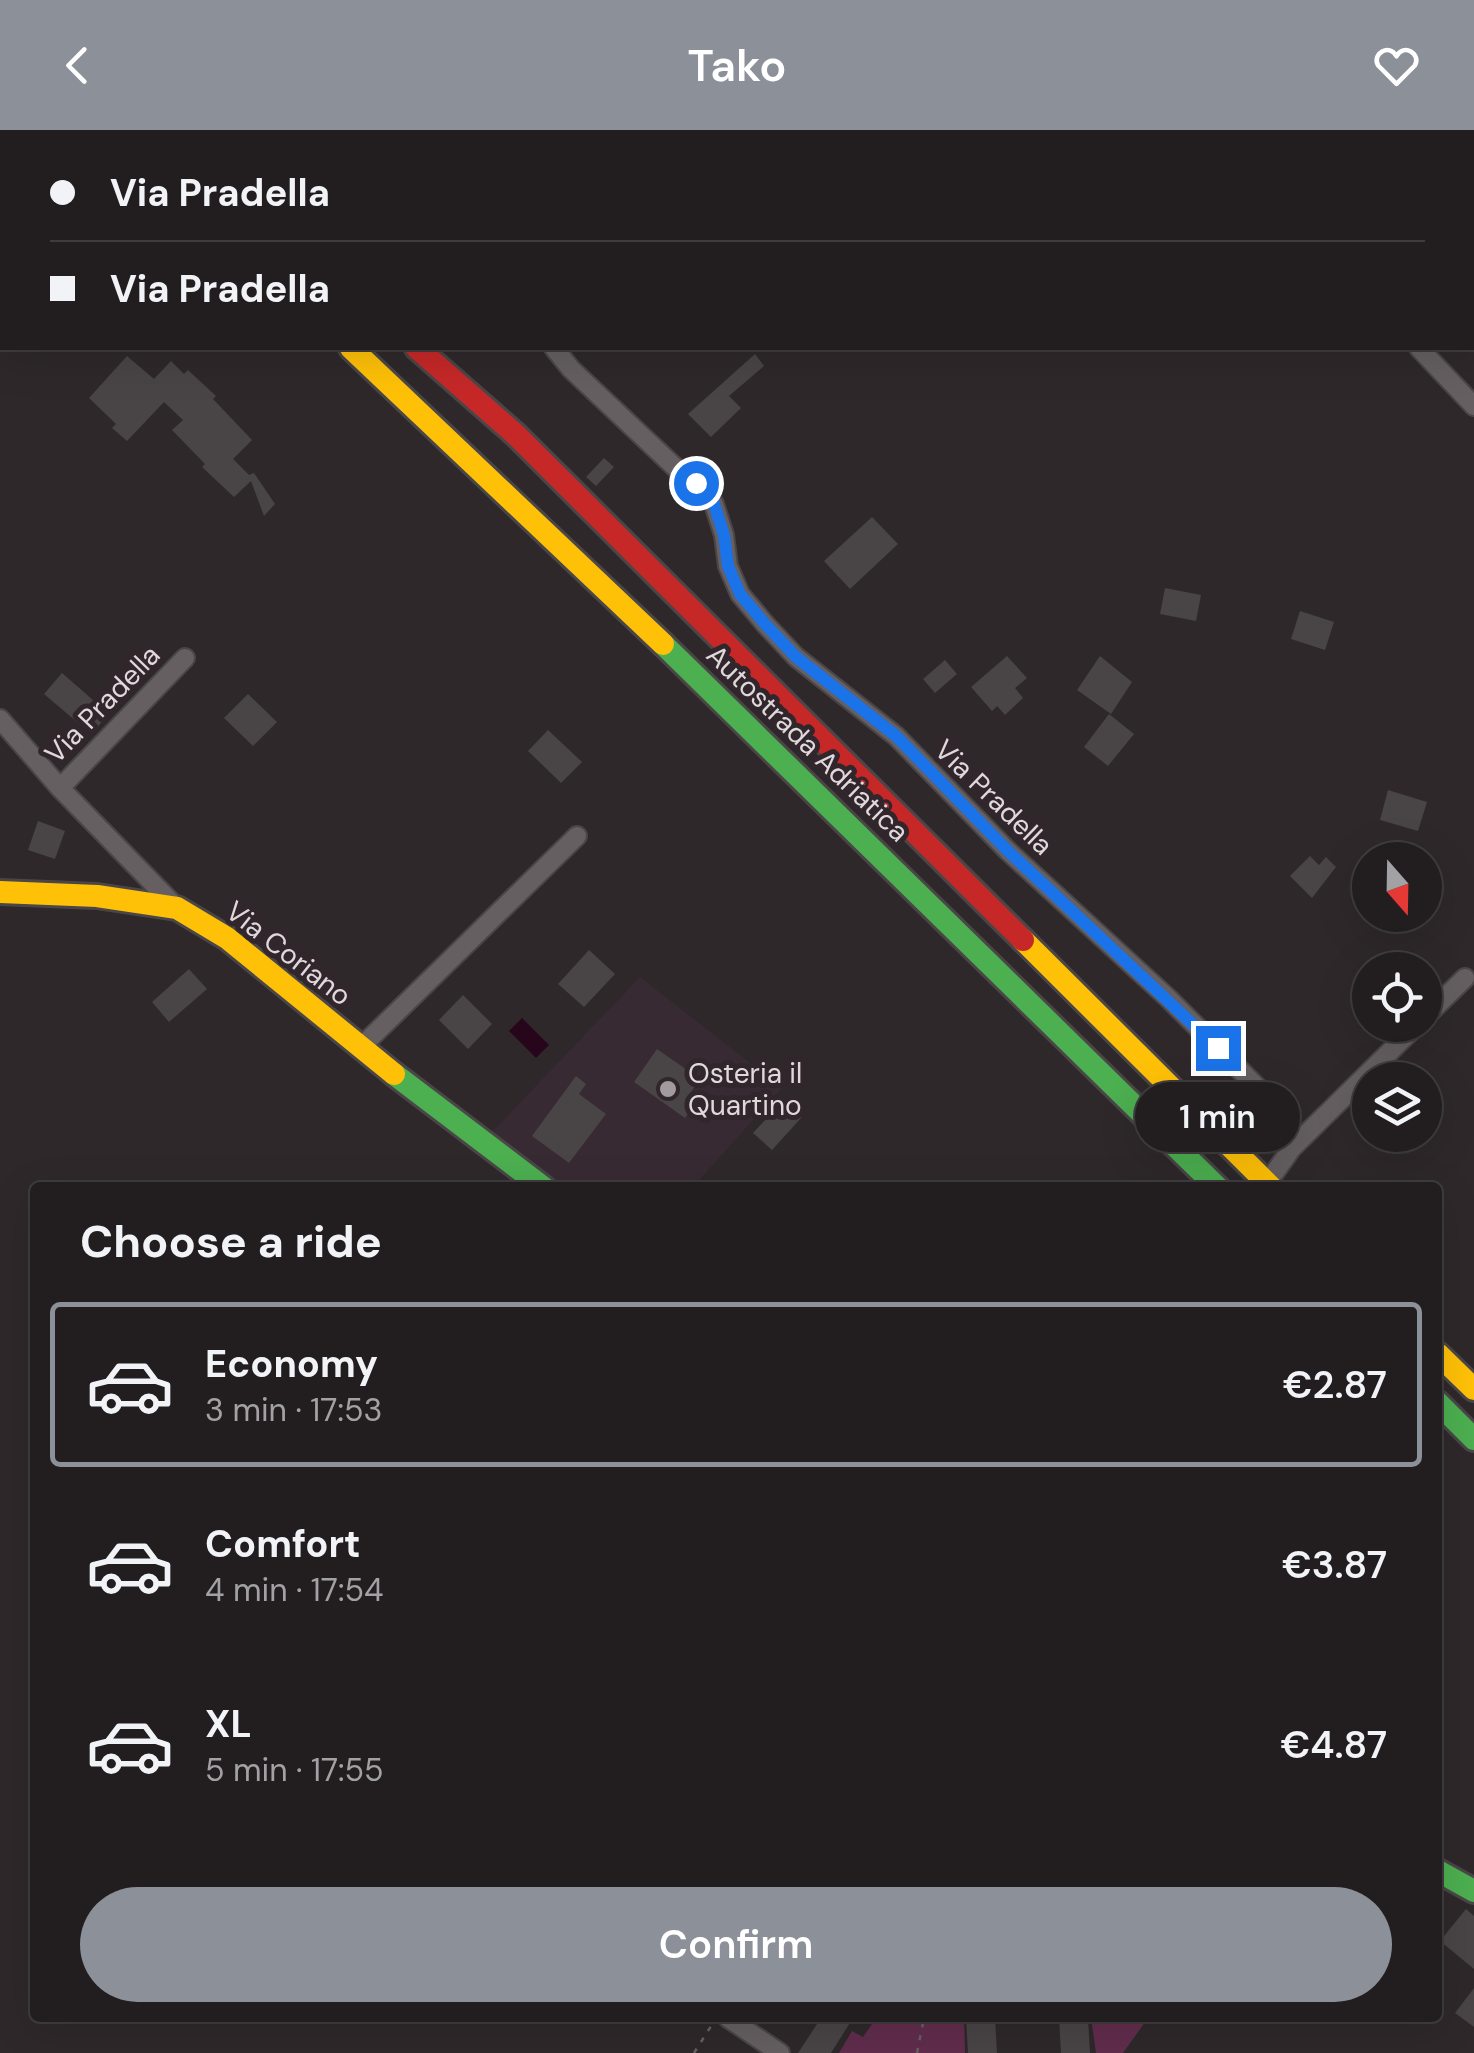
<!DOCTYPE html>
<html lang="en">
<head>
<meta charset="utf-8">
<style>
	:root { --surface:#221e20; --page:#2e2b2d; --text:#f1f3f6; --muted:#a2a2a5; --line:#3f3c3e; --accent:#8c9099 }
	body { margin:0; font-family:"DM Sans",sans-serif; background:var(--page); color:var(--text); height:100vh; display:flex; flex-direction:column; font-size:38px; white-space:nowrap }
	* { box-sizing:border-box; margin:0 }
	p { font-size:32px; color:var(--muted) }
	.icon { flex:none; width:55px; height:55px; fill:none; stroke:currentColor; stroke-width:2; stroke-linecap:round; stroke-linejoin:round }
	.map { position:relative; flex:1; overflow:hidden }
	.details { position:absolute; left:30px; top:1052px; width:1412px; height:840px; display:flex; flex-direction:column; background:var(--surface); border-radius:10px; box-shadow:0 10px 40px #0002,0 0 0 2px var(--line) }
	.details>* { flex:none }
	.top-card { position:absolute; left:0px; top:0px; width:1475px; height:220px; box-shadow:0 10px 40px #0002,0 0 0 2px var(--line); display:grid; align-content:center; height:220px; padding:0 50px; background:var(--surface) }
	.needle { width:65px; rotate:160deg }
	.controls { position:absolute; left:1352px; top:712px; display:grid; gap:20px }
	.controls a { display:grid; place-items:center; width:90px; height:90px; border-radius:50%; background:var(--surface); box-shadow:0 10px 40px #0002,0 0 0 2px var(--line); font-size:50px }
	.end { position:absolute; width:45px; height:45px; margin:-22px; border:12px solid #1a73e8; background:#fff; box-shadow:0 0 0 5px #fff }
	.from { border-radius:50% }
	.bubble { position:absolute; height:70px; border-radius:35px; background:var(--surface); box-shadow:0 10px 40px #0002,0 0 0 2px var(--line); font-size:32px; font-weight:600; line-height:70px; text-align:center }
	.top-card b { display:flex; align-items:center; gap:35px; height:95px; font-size:38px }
	.top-card b+b { border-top:2px solid var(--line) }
	.top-card i { width:25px; height:25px; background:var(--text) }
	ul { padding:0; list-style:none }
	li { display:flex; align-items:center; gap:30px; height:165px; margin:0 20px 15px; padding:0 30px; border:5px solid transparent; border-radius:10px }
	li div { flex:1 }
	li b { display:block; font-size:38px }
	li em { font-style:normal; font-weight:600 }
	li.on { border-color:var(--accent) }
	li>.icon { width:90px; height:90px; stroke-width:1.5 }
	h2 { padding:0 50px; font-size:45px; line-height:120px }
	.button { display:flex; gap:20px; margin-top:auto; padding:20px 50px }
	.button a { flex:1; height:115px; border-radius:60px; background:var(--accent); color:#fff; font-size:40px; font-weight:600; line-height:115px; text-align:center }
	header { display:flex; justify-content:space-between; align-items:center; height:130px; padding:0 50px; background:var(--accent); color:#fff; font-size:45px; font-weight:600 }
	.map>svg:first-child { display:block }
	.built { fill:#382a32 }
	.green { fill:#612d4d }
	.water { fill:#27051b }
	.building { fill:#494446 }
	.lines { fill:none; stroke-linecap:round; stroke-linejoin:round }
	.street-casing { stroke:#4a4648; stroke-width:22 }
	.fast-casing { stroke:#4a4648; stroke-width:28 }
	.slow-casing { stroke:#4a4648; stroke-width:28 }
	.jam-casing { stroke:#4a4648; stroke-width:28 }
	.path { stroke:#656162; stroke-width:2.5; stroke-dasharray:5 8; stroke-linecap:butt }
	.street { stroke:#655f62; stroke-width:18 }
	.fast { stroke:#4caf50; stroke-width:22 }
	.slow { stroke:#ffc107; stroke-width:22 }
	.jam { stroke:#c62828; stroke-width:22 }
	.route { stroke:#1a73e8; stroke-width:12 }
	.poi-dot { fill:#a29b9e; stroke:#30262b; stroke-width:4 }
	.labels { text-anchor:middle; stroke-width:10; stroke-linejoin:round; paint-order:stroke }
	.street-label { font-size:28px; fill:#e0d9dc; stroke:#30262b }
	.poi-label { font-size:28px; fill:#e0d9dc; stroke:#30262b; text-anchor:start }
</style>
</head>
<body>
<header><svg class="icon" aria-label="back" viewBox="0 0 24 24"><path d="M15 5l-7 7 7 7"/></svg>Tako<svg class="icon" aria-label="heart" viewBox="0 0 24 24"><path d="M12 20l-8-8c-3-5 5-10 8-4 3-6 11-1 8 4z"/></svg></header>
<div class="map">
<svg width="1474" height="1923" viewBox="0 0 1474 1923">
	<rect width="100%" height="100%" fill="#2e282b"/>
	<path class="built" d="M640,847L782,958L693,1057H564L492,1002Z"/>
	<path class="green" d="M876,1888H964L965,1923H839L852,1901L863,1907Z
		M1091,1888H1148L1123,1923H1096Z"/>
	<path class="water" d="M522,888L549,915L536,928L509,901Z"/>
	<path class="building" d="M755,224L764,236L729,266L741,278L711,307L688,284Z
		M127,226L154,249L171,231L184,244L188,240L216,266L213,269L252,310L233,329L249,345L254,343L275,374L264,386L251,351L234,367L202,337L205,334L172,300L183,290L164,272L127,311L112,298L116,294L89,268Z
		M604,328L614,337L596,356L586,347Z
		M872,387L898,414L850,459L824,431Z
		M1165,458L1201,465L1196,491L1160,484Z
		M1300,481L1334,492L1325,520L1291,509Z
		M1007,526L1027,548L1015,558L1023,568L1005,585L997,576L992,581L971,557Z
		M1100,526L1132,552L1111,584L1077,560Z
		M945,530L957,544L935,563L923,549Z
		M62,543L109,584L91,604L44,564Z
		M248,564L277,592L253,616L224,588Z
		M1109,584L1134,604L1108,636L1084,617Z
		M548,600L582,632L561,653L528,621Z
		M1388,660L1427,672L1418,701L1380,690Z
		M38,691L65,701L55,729L28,720Z
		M1310,726L1319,735L1326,727L1336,737L1312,768L1290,746Z
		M589,820L615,844L584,877L558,854Z
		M189,839L207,859L169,892L152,872Z
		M463,865L492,894L468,919L439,890Z
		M657,919L700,949L689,965L697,971L685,988L634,952Z
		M576,946L586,954L579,964L606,984L569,1033L532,1006Z
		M784,970L802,987L772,1020L753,1003Z
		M1466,1779L1474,1786V1839L1440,1811Z
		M1474,1858V1897L1455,1883Z
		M821,1888H853L831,1923H798Z
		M966,1888H995L997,1923H968Z
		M1059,1888H1088L1090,1923H1061Z"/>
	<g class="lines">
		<g class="street-casing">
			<path id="street" d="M365,0L368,2
				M1252,0L1253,2
				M0,194L2,191
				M554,218L571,239L714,374L724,405L728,436L740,464L765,494L796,527L896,606L1008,721L1169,869L1268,968L1285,994L1292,1018L1275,1042
				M1419,218L1474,276
				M0,589L60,658L177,778
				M60,658L185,528
				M1425,887L1465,848
				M360,918L577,706
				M1292,1018L1417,895
				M728,1888L780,1923"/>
		</g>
		<g class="fast-casing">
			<path id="fast" d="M663,514L1218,1058
				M394,944L544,1058
				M1438,1273L1474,1309
				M1438,1741L1474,1761"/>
		</g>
		<g class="slow-casing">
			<path id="slow" d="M351,218L663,514
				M0,762L97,766L177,778L227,808L394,944
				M1023,810L1272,1058
				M1438,1224L1474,1259"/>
		</g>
		<g class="jam-casing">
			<path id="jam" d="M110,0L112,2
				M169,0L172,2
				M417,218L515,304L1023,810"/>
		</g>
		<path class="path" d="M694,1923L713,1893
			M917,1923L924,1888"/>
		<use href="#street" class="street"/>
		<use href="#fast" class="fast"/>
		<use href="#slow" class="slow"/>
		<use href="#jam" class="jam"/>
	</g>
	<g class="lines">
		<path class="route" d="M696,353L714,374L724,405L728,436L740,464L765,494L796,527L896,606L1008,721L1218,918"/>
	</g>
	<circle class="poi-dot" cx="668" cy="959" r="10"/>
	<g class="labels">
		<g class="street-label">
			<text transform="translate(102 574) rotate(-46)" y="10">Via Pradella</text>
			<text transform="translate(808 613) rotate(44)" y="10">Autostrada Adriatica</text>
			<text transform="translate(994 667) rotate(44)" y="10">Via Pradella</text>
			<text transform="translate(289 823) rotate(38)" y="10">Via Coriano</text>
		</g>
		<g class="poi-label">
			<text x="688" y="953">Osteria il<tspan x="688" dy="32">Quartino</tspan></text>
		</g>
	</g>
</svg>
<div class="controls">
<a><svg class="needle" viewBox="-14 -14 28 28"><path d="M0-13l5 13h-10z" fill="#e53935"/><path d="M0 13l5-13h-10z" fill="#a2a2a5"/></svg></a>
<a><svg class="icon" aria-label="locate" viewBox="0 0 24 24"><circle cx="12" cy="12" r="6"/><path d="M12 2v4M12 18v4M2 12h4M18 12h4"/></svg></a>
<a><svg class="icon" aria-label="layers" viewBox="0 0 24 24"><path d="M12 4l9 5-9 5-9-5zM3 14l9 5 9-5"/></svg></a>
</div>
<i class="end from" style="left:696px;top:353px"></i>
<i class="end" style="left:1218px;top:918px"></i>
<div class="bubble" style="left:1135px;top:952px;width:165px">1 min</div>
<div class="top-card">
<b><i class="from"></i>Via Pradella</b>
<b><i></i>Via Pradella</b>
</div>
<section class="details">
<h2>Choose a ride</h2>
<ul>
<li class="on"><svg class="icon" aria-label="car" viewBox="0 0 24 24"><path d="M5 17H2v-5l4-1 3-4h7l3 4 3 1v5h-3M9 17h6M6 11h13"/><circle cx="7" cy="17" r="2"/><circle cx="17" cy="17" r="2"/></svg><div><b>Economy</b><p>3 min · 17:53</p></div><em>€2.87</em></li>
<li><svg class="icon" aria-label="car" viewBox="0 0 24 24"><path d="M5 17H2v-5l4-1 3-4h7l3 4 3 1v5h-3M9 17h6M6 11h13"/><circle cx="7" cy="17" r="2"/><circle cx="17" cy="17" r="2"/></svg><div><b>Comfort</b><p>4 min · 17:54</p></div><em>€3.87</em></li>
<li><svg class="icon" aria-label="car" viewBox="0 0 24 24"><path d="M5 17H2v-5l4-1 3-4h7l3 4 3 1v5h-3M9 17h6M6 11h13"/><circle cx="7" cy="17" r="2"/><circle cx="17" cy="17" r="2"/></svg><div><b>XL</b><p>5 min · 17:55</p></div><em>€4.87</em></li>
</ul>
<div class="button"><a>Confirm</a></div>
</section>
</div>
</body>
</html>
